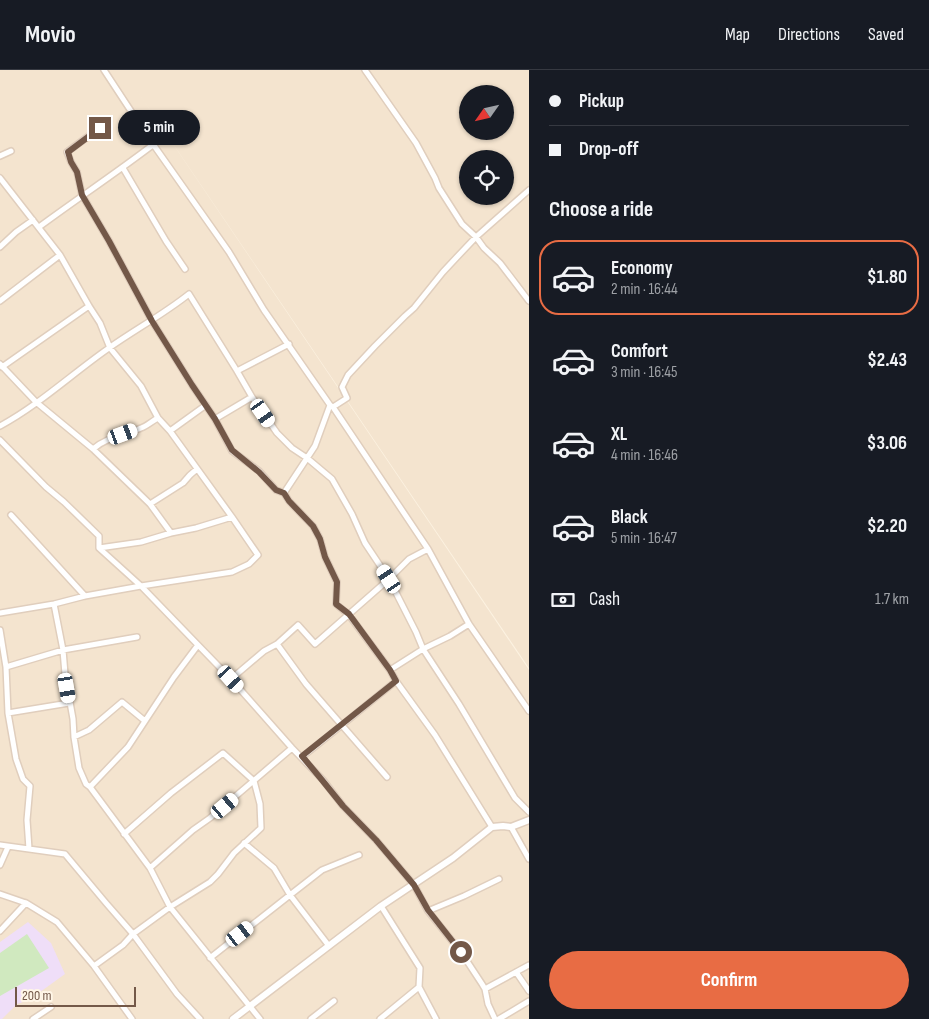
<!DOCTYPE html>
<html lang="en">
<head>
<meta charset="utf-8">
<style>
	:root { --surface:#171b24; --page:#242831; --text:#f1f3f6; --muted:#9ea1a6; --line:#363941; --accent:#e86c44 }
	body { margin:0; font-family:"Sofia Sans Condensed",sans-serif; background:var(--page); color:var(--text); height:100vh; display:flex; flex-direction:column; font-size:19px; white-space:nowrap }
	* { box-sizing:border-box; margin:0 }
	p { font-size:16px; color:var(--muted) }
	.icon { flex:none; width:28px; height:28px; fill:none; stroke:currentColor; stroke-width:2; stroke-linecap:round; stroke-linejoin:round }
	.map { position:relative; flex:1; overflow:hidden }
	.panel { display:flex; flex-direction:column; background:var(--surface); width:400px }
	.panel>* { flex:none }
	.guide { display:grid; align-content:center; height:110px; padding:0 20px; background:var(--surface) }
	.needle { width:32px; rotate:236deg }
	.controls { position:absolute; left:459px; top:15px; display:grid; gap:10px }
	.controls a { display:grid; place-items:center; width:55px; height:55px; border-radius:50%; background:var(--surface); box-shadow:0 1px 4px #0004; font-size:25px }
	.scale { position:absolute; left:15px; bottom:12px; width:121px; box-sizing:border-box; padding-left:5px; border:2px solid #735848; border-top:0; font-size:14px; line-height:18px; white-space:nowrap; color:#735848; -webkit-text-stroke:4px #fff6e7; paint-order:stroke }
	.end { position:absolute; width:22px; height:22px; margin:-11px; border:6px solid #735848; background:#fff; box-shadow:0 0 0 2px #fff }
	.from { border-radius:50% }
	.bubble { position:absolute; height:35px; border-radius:18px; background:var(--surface); box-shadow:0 1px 4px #0004; font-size:16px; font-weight:700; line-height:35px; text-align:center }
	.car { position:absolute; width:15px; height:30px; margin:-15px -8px; border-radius:6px; box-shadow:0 0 4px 1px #0007; background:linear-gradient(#fff 24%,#345 0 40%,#fff 0 76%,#345 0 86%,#fff 0) }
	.guide b { display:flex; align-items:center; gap:18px; height:48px; font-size:19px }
	.guide b+b { border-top:1px solid var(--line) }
	.guide i { width:12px; height:12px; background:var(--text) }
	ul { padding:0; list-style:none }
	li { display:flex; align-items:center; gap:15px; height:75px; margin:0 10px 8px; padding:0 10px; border:2px solid transparent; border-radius:20px }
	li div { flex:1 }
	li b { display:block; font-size:19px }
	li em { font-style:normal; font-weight:700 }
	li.current { border-color:var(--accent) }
	li>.icon { width:45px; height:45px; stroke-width:1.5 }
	h2 { padding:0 20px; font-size:22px; line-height:60px }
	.pay { display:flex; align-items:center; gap:12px; height:55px; padding:0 20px; font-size:19px }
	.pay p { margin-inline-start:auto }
	.button { display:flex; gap:10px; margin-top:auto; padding:10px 20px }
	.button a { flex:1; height:58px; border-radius:30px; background:var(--accent); color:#fff; font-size:20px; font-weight:700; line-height:58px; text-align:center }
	header { display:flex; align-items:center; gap:30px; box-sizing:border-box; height:70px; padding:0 25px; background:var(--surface); border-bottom:1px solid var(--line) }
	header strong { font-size:24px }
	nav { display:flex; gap:28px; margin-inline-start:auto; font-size:18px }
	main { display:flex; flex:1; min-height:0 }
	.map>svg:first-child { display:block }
	.residential { fill:#f4e4cf; fill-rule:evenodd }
	.education { fill:#efdef8 }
	.green { fill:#d0e9bf }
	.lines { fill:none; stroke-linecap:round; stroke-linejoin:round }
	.minor-casing { stroke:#e0cebd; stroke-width:8 }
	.tertiary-casing { stroke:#e0cebd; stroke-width:9 }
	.minor { stroke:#fff; stroke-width:5 }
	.tertiary { stroke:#fff; stroke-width:6 }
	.route { stroke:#735848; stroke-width:6 }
</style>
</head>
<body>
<header>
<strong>Movio</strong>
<nav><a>Map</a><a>Directions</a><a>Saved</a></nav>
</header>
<main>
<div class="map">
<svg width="529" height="949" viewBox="0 0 529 949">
	<rect width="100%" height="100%" fill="#fcf2e1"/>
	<path class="residential" d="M0,0H529V598L127,6L529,600V949H0ZM468,24H505V61H468ZM468,89H505V126H468Z"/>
	<path class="education" d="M28,852L51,873L65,904L29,930L17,934L2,949H0V872Z"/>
	<path class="green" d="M27,864L49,898L0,926V883Z"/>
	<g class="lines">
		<g class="minor-casing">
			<path id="minor" d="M104,0L148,67L229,182L264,240L330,335L333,337L341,349L428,479L469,554L529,641
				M365,0L416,73L435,108L439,118L462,154L476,167L484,178L500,193L529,231
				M109,51L67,82L71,92L77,102L82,125L109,171L152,251L192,315L215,349L232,381L259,401L276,420L284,423L289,431L313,456L320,469L325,487L337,512L336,534L349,545L390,600L396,611L435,665L492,757
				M0,86L11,81
				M123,98L166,171L185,199
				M0,108L60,185L89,236L100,253L110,278L141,316L158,348L170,361L232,447L258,485L249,494L232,502L141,516L85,526L54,534L0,543
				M39,157C77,129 116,103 154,74
				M0,177L16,162L33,150
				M0,231L60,185
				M0,294L36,332L93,379L150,434L171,463
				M2,297L89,236
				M237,301L289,274
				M333,337L347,328L342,317L348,305L375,276L405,246L414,238L443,202L457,187L476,167L529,120
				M215,349L252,327
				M0,356C39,335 73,303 109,278C136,259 164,244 189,224L237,301L252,327L277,363L292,378L307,388L332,409L352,444L365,473L389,509L416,562L423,579L459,634L515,728L529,742
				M170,361L206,335
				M0,370L46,417L64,432L99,466V478L141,516L198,575L231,609L292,678L323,710L343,736L376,770L414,815L428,841L461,882L482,914L485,919L488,934L495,949
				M93,379C107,367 124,365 141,358C147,356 152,351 158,348
				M284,423L315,376L330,335
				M150,434L183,413L190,405L197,399
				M11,445L85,526
				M99,478L141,472L171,463L196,458L232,447
				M54,534L63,580L65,604L73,649L74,667L79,698L86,714L90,717L150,798L170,837L260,949
				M0,560L6,597L8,643L16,689L23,709L30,716L27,750L29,779
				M277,574L306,614L387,707
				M6,597L63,580L137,567
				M390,600L423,579L450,566L469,554
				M231,609L264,581L277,574L298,555L315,574L389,509L409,489L428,479
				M8,643L69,633
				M74,667L89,660L122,632L145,651
				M302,687L342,655L396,611
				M90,717L128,677L174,607L198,575
				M511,757L529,789
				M244,773L274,798L290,825L322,800L359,785
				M0,775L65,784L106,833L133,864L177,924L200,949
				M0,795L8,777
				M150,798L193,760L210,748L292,678
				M0,824L26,833L57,852L94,896L132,949
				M381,836L420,898L419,917L436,949
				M428,841L464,826L499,809
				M0,861L26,833
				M210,888L290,825L329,876
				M94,896L123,875L133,864L170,837L210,812L218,804L234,783L261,758L260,734L254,711L223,683L171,723L124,764
				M516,902L529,921
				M485,919L529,895
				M33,949L51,937
				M311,949L334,931
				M380,949L419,917
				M499,949L529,931"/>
		</g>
		<g class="tertiary-casing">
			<path id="tertiary" d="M233,949L381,836L453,788L492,757L503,756L511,757L529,750"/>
		</g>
		<use href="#minor" class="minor"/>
		<use href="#tertiary" class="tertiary"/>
	</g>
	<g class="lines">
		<path class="route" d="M100,58L68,82L71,92L77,102L82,125L109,171L152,251L192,315L215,349L232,380L259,402L276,420L284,423L289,431L313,456L320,469L325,487L337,512L336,534L349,544L390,600L396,611L302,686L322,710L343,736L376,770L414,815L428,840L461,882"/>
	</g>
</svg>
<div class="controls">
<a><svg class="needle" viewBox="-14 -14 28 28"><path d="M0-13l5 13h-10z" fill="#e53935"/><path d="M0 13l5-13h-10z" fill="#9ea1a6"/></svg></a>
<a><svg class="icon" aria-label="locate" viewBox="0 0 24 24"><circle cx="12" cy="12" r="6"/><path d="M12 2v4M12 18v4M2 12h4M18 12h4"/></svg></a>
</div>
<div class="scale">200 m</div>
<i class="end from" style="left:461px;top:882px"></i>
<i class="end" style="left:100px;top:58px"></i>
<div class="bubble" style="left:118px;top:40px;width:82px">5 min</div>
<i class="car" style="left:263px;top:343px;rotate:145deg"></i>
<i class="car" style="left:123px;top:364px;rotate:70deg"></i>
<i class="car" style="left:389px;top:509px;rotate:327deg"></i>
<i class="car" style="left:231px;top:609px;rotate:138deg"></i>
<i class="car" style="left:67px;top:618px;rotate:170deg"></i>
<i class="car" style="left:225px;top:736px;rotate:50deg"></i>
<i class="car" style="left:240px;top:864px;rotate:52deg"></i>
</div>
<section class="panel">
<div class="guide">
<b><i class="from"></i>Pickup</b>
<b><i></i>Drop-off</b>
</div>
<h2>Choose a ride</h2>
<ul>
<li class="current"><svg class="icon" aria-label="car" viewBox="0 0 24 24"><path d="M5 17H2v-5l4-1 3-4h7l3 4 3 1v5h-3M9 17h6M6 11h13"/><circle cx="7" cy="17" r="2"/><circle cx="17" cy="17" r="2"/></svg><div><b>Economy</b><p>2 min · 16:44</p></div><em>$1.80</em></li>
<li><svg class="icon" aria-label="car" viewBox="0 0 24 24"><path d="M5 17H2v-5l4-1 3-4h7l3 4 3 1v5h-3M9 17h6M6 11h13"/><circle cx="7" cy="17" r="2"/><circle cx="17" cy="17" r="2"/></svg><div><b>Comfort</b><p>3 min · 16:45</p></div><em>$2.43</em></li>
<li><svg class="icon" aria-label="car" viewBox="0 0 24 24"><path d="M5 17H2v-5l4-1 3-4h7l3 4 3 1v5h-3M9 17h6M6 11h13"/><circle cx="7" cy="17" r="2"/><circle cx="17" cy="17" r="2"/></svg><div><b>XL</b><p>4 min · 16:46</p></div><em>$3.06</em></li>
<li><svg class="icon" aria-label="car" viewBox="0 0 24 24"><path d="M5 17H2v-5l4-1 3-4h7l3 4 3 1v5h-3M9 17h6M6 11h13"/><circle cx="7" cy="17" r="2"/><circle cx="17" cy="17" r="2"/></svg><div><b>Black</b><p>5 min · 16:47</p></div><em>$2.20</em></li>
</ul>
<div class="pay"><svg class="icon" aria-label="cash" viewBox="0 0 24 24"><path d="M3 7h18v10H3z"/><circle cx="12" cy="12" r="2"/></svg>Cash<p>1.7 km</p></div>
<div class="button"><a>Confirm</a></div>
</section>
</main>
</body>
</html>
